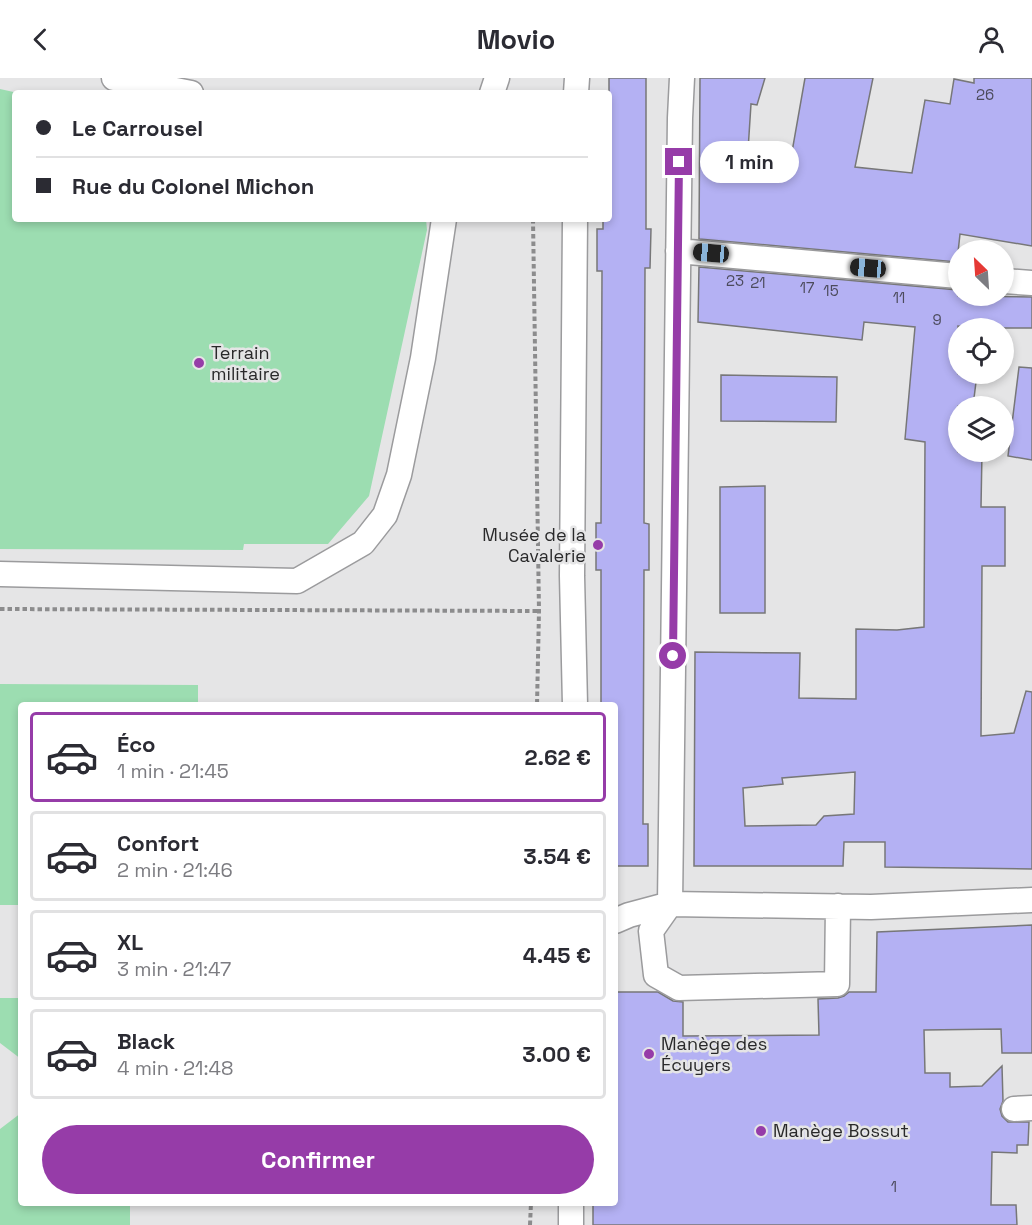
<!DOCTYPE html>
<html lang="fr">
<head>
<meta charset="utf-8">
<style>
	:root { --surface:#fff; --page:#f7f7f7; --text:#2b2b33; --muted:#7c7c81; --line:#e1e1e2; --accent:#963ca8 }
	body { margin:0; font-family:"Space Grotesk",sans-serif; background:var(--page); color:var(--text); height:100vh; display:flex; flex-direction:column; font-size:22px; white-space:nowrap }
	* { box-sizing:border-box; margin:0 }
	p { font-size:20px; color:var(--muted) }
	.icon { flex:none; width:33px; height:33px; fill:none; stroke:currentColor; stroke-width:2; stroke-linecap:round; stroke-linejoin:round }
	.map { position:relative; flex:1; overflow:hidden }
	.drawer { position:absolute; left:18px; top:624px; width:600px; height:504px; display:flex; flex-direction:column; background:var(--surface); border-radius:6px; box-shadow:0 3px 9px #0003 }
	.drawer>* { flex:none }
	.banner { position:absolute; left:12px; top:12px; width:600px; height:132px; border-radius:6px; box-shadow:0 3px 9px #0003; display:grid; align-content:center; height:132px; padding:0 24px; background:var(--surface) }
	.needle { width:39px; rotate:335deg }
	.tools { position:absolute; left:948px; top:162px; display:grid; gap:12px }
	.tools a { display:grid; place-items:center; width:66px; height:66px; border-radius:50%; background:var(--surface); box-shadow:0 3px 9px #0003; font-size:30px }
	.end { position:absolute; width:27px; height:27px; margin:-14px; border:8px solid #963ca8; background:#fff; box-shadow:0 0 0 3px #fff }
	.from { border-radius:50% }
	.bubble { position:absolute; height:42px; border-radius:21px; background:var(--surface); box-shadow:0 3px 9px #0003; font-size:20px; font-weight:700; line-height:42px; text-align:center }
	.car { position:absolute; width:18px; height:36px; margin:-18px -9px; border-radius:8px; box-shadow:0 0 4px 2px #0007; background:linear-gradient(#222 24%,#8ab4d8 0 40%,#222 0 76%,#8ab4d8 0 86%,#222 0) }
	.banner b { display:flex; align-items:center; gap:21px; height:57px; font-size:22px }
	.banner b+b { border-top:2px solid var(--line) }
	.banner i { width:15px; height:15px; background:var(--text) }
	ul { padding:10px 0 0; list-style:none }
	li { display:flex; align-items:center; gap:18px; height:90px; margin:0 12px 9px; padding:0 12px; border:3px solid var(--line); border-radius:6px }
	li div { flex:1 }
	li b { display:block; font-size:22px }
	li em { font-style:normal; font-weight:700 }
	li.selected { border-color:var(--accent) }
	li>.icon { width:54px; height:54px; stroke-width:1.5 }
	.button { display:flex; gap:12px; margin-top:auto; padding:12px 24px }
	.button a { flex:1; height:69px; border-radius:36px; background:var(--accent); color:#fff; font-size:24px; font-weight:700; line-height:69px; text-align:center }
	header { display:flex; justify-content:space-between; align-items:center; height:78px; padding:0 24px; background:var(--surface); font-size:27px; font-weight:700 }
	.map>svg:first-child { display:block }
	.green { fill:#9cddb1 }
	.building { fill:#b4b1f3; stroke:#777778; stroke-width:1.5; fill-rule:evenodd }
	.lines { fill:none; stroke-linecap:round; stroke-linejoin:round }
	.minor-casing { stroke:#9b9b9d; stroke-width:27 }
	.path { stroke:#8c8c8d; stroke-width:4; stroke-dasharray:4.5 3; stroke-linecap:butt }
	.minor { stroke:#fff; stroke-width:24 }
	.route { stroke:#963ca8; stroke-width:8 }
	.poi-dot { fill:#963ca8; stroke:#e5e5e6; stroke-width:2 }
	.labels { text-anchor:middle; stroke-width:5; stroke-linejoin:round; paint-order:stroke }
	.number-label { font-size:15px; fill:#4c4b5c }
	.poi-label { font-size:18px; fill:#29292a; stroke:#e5e5e6; text-anchor:start }
</style>
</head>
<body>
<header><svg class="icon" aria-label="back" viewBox="0 0 24 24"><path d="M15 5l-7 7 7 7"/></svg>Movio<svg class="icon" aria-label="person" viewBox="0 0 24 24"><circle cx="12" cy="8" r="4"/><path d="M4 21q1-7 8-7t8 7"/></svg></header>
<div class="map">
<svg width="1032" height="1147" viewBox="0 0 1032 1147">
	<rect width="100%" height="100%" fill="#e5e5e6"/>
	<path class="green" d="M0,11L18,15H15V141H426L427,152L369,418L328,466H244L243,472L0,471Z
		M0,606L198,607V627H21V827H0Z
		M0,920H21V981L0,965Z
		M21,1035V1125H130V1147H0V1051Z"/>
	<path class="building" d="M609,0H646V151H651L650,190H645L644,445L649,446V492H644L643,746H648V788H615V627H601V492H596V445H601L602,193H597V151H603V141H609Z
		M700,0H765L757,27L751,26L747,88L789,91L805,0H873L855,89L912,95L925,22L950,26L954,1L974,5V0H1032V168L960,156L957,184L699,161Z
		M699,189L958,212V218L1032,219V250H979L958,248V296H977L973,328H958V374H982L981,429H1005V488H982L981,658L1014,655L1026,613L1032,614V791L885,789V764H844L843,788H694L695,574L800,575L799,620L856,621V551L897,552L924,549L925,364L905,361L915,249L864,244L862,262L698,244ZM855,694L854,736L824,738L816,747L745,748L743,710L783,706L782,700Z
		M1019,289L1032,290V382L1008,378Z
		M721,297L837,299L836,344L721,343Z
		M765,408V535H720V409Z
		M1032,847V975H1002L1001,951L924,952L925,995H950V1009L982,1008L1002,988L1003,1023L1000,1031L1002,1038L1008,1044H1029L1028,1067H1017V1075L992,1074L991,1127H1016L1017,1147H593V1125H615V914H658L673,923L683,924V958L819,957L818,921L838,920L844,918L849,914H876L877,854Z"/>
	<g class="lines">
		<g class="minor-casing">
			<path id="minor" d="M114,0L191,15
				M492,15L497,0
				M576,15L577,0
				M678,173L958,198
				M1004,203L1032,205
				M0,496L297,503L363,465L385,437L399,397L423,280L444,141
				M575,627L572,498L575,141
				M670,826L680,40L682,0
				M670,826L651,853L656,897L679,910L837,906L838,828
				M615,843L629,837L670,826L871,829L1032,822
				M1014,1031L1032,1030
				M571,1125V1147"/>
		</g>
		<path class="path" d="M533,141L539,533L537,627
			M0,531L539,533
			M530,1147L531,1125"/>
		<use href="#minor" class="minor"/>
	</g>
	<g class="lines">
		<path class="route" d="M673,578L679,84"/>
	</g>
	<g class="poi-dot">
		<circle cx="199" cy="285" r="6"/>
		<circle cx="598" cy="467" r="6"/>
		<circle cx="649" cy="976" r="6"/>
		<circle cx="761" cy="1053" r="6"/>
	</g>
	<g class="labels">
		<g class="number-label">
			<text x="985" y="22">26</text>
			<text x="735" y="208">23</text>
			<text x="758" y="210">21</text>
			<text x="807" y="215">17</text>
			<text x="831" y="218">15</text>
			<text x="899" y="225">11</text>
			<text x="937" y="247">9</text>
			<text x="894" y="1114">1</text>
		</g>
		<g class="poi-label">
			<text x="211" y="281">Terrain<tspan x="211" dy="21">militaire</tspan></text>
			<text x="586" y="463" text-anchor="end">Musée de la<tspan x="586" dy="21">Cavalerie</tspan></text>
			<text x="661" y="972">Manège des<tspan x="661" dy="21">Écuyers</tspan></text>
			<text x="773" y="1059">Manège Bossut</text>
		</g>
	</g>
</svg>
<div class="tools">
<a><svg class="needle" viewBox="-14 -14 28 28"><path d="M0-13l5 13h-10z" fill="#e53935"/><path d="M0 13l5-13h-10z" fill="#7c7c81"/></svg></a>
<a><svg class="icon" aria-label="locate" viewBox="0 0 24 24"><circle cx="12" cy="12" r="6"/><path d="M12 2v4M12 18v4M2 12h4M18 12h4"/></svg></a>
<a><svg class="icon" aria-label="layers" viewBox="0 0 24 24"><path d="M12 4l9 5-9 5-9-5zM3 14l9 5 9-5"/></svg></a>
</div>
<i class="end from" style="left:673px;top:578px"></i>
<i class="end" style="left:679px;top:84px"></i>
<div class="bubble" style="left:700px;top:63px;width:99px">1 min</div>
<i class="car" style="left:711px;top:175px;rotate:275deg"></i>
<i class="car" style="left:868px;top:190px;rotate:275deg"></i>
<div class="banner">
<b><i class="from"></i>Le Carrousel</b>
<b><i></i>Rue du Colonel Michon</b>
</div>
<section class="drawer">
<ul>
<li class="selected"><svg class="icon" aria-label="car" viewBox="0 0 24 24"><path d="M5 17H2v-5l4-1 3-4h7l3 4 3 1v5h-3M9 17h6M6 11h13"/><circle cx="7" cy="17" r="2"/><circle cx="17" cy="17" r="2"/></svg><div><b>Éco</b><p>1 min · 21:45</p></div><em>2.62 €</em></li>
<li><svg class="icon" aria-label="car" viewBox="0 0 24 24"><path d="M5 17H2v-5l4-1 3-4h7l3 4 3 1v5h-3M9 17h6M6 11h13"/><circle cx="7" cy="17" r="2"/><circle cx="17" cy="17" r="2"/></svg><div><b>Confort</b><p>2 min · 21:46</p></div><em>3.54 €</em></li>
<li><svg class="icon" aria-label="car" viewBox="0 0 24 24"><path d="M5 17H2v-5l4-1 3-4h7l3 4 3 1v5h-3M9 17h6M6 11h13"/><circle cx="7" cy="17" r="2"/><circle cx="17" cy="17" r="2"/></svg><div><b>XL</b><p>3 min · 21:47</p></div><em>4.45 €</em></li>
<li><svg class="icon" aria-label="car" viewBox="0 0 24 24"><path d="M5 17H2v-5l4-1 3-4h7l3 4 3 1v5h-3M9 17h6M6 11h13"/><circle cx="7" cy="17" r="2"/><circle cx="17" cy="17" r="2"/></svg><div><b>Black</b><p>4 min · 21:48</p></div><em>3.00 €</em></li>
</ul>
<div class="button"><a>Confirmer</a></div>
</section>
</div>
</body>
</html>
